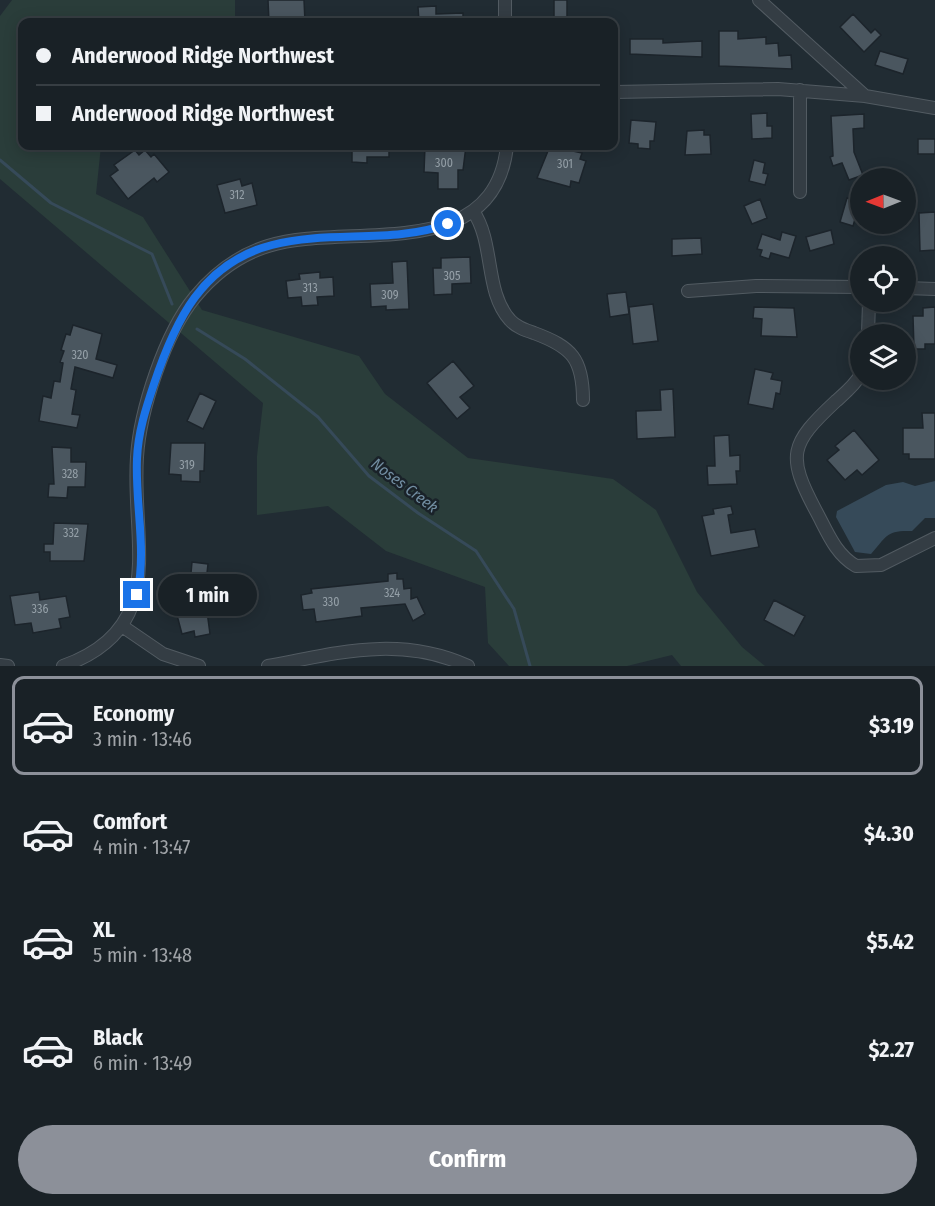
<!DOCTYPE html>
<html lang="en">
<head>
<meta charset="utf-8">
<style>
	:root { --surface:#192126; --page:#22292e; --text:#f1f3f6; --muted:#9fa3a7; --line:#373e43; --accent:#8c9099 }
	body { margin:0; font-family:"Fira Sans Condensed",sans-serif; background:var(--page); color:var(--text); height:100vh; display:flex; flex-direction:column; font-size:22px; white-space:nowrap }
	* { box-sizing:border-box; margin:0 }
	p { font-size:20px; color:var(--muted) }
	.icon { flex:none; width:33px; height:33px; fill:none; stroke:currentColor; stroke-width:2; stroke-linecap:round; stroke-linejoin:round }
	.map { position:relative; height:666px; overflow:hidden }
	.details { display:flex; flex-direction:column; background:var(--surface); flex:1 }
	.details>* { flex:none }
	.top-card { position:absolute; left:18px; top:18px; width:600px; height:132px; border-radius:12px; box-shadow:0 3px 15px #0003,0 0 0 2px var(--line); display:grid; align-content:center; height:132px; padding:0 18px; background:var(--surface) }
	.needle { width:39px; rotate:269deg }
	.tools { position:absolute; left:850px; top:168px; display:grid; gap:12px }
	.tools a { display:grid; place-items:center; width:66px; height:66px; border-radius:50%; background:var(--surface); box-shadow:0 3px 15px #0003,0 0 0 2px var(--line); font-size:30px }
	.end { position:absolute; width:27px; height:27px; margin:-14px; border:8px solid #1a73e8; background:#fff; box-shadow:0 0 0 3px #fff }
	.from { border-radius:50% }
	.bubble { position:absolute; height:42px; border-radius:21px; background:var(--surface); box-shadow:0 3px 15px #0003,0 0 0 2px var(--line); font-size:20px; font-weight:700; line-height:42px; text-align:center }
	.top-card b { display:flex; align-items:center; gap:21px; height:57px; font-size:22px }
	.top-card b+b { border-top:2px solid var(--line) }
	.top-card i { width:15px; height:15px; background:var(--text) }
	ul { padding:10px 0 0; list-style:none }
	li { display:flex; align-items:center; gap:18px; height:99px; margin:0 12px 9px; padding:0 6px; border:3px solid transparent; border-radius:12px }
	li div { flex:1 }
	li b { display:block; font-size:22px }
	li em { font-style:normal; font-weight:700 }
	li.active { border-color:var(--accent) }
	li>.icon { width:54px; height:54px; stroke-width:1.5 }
	.action { display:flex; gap:12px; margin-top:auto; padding:12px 18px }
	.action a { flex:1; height:69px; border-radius:36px; background:var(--accent); color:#fff; font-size:24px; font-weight:700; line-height:69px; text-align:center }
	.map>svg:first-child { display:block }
	.green { fill:#2a3d3a }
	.water { fill:#364a59 }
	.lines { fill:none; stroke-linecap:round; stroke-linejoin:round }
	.stream { stroke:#364a59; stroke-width:3 }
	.building { fill:#4a565f; stroke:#1c242b; stroke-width:1.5 }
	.street-casing { stroke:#525b62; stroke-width:14 }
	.street { stroke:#343d44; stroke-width:12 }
	.route { stroke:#1a73e8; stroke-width:8 }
	.labels { text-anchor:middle; stroke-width:5; stroke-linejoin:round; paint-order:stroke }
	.number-label { font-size:12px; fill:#95a0a8 }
	.water-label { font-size:16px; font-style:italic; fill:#728ea2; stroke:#1a2229 }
</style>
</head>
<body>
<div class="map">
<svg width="935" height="666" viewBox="0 0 935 666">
	<rect width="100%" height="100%" fill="#212c33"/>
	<path class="green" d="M12,0H235V22H22V146H101L96,194L143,217L202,310L359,356L385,394L468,458L613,479L656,510L697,592L742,647L765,666H681L672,655L627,666H509L488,643L485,587L386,551L328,506L257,515V456L263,403L0,179V16Z"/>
	<path class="water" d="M935,481V518H925L912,531C886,530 887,536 871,554L855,552L836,517L837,511L886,485L903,482L915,486Z"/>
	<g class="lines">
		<path class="stream" d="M0,160L51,203L152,254L172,304
			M197,329L245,359L318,417L369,476L418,513L476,551L514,609L530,666"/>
	</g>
	<path class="building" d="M268,0H304L305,22H269Z
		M554,0H567V22H554Z
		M436,6V14L463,13V22H419L418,7Z
		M853,14L871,33L875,29L881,35L864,52L840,27Z
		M719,31H738V39L766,37V44L778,43L779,56L791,55L792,69L719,66Z
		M630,39H663V43L702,41V57L630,54Z
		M880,51L908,59L903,74L875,65Z
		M767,113V126H772V138L752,139L751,114Z
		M864,114V128L853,129L854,152L863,175L849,180L842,163L833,166L830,157L833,156L831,116Z
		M631,120L656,122L654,141H650V149L638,148V144L629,143Z
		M704,130V135H710L711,154L685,155L687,131Z
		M918,139H935V154H918Z
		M352,146H389V157H367V163L352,162Z
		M425,146H466L463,170H458V189H438V173L424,172Z
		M550,146L582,153L580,159L586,161L579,183L571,181L570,187L537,178Z
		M135,150L139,155L145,150L151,157L154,154L169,172L157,182L154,178L128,199L110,176L118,170L114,165Z
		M754,160L765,163L763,173L768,174L765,185L749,181Z
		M240,179L242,186L252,183L257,205L225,213L217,185Z
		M847,198L860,202L853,226L840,222Z
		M760,199L767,218L752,224L744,206Z
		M935,212V250L920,251L919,213Z
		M831,230L834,244L810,251L806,237Z
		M782,232L796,236L789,258L771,253L769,259L760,256L762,250L757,249L762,234L780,240Z
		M701,238L702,254L672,256V239Z
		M470,257L471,283L452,284V294L434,295L433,268H441V258Z
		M407,261L409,309L386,310V306L371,307L370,284L393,283L392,262Z
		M320,272V278L333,277L334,296L317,297L318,305L302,306L301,297L288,298L286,281L300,279L299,274Z
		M626,292L629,314L610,317L607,294Z
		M653,304L658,341L633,344L629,307Z
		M754,307L794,308L797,337L761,336L762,319L753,318Z
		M935,307V344H925V349H914L913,316H923V308Z
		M73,325L102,334L96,359L117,365L113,378L75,367L71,389L76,390L72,414L80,415L77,428L39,421L43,396L51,398L54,381L60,382L63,363L60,362L64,351L61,350L66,334L70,335Z
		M453,361L474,386L460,397L470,408L457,419L427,383Z
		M755,369L773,373L771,379L782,381L780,394L776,393L773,409L748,404Z
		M673,389L675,437L637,439L636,411L661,410L660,390Z
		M200,393L216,401L203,429L187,421Z
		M922,413H935V459H909V454H903V428H923Z
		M854,430L879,460L862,475L857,470L845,480L827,460L839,450L835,446Z
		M729,435L730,456L740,455V471H736L737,484L708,485L707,466H715L714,436Z
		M171,443H205L204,471H200V482L181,481V475L169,474Z
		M52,447L71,448V462H86L85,487H68L67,498L48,497L49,484H54Z
		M731,506L733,514L728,515L731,533L755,529L759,547L711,556L702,516L714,514L713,509Z
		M54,523L88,524L84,561H50V552H44V544H53Z
		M192,562L208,564L207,573L218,574L215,597L205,596L210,634L195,637L194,631L182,634L174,604L176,582L190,584Z
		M397,573V579H403L404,589L411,588V599L417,597L425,614L413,621L405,604L361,608L362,616L316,622L314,609L303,610L301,595L312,593L311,589L388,581V574Z
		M39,592L40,600L66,596L70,617L59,619L61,628L33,633L31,623L15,625L10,596Z
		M774,600L805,616L794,636L764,620Z"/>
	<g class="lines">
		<g class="street-casing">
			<path id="street" d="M505,0V22
				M759,0L865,96
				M800,90V192
				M614,92L778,89L865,96L935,108
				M473,211C495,243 484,291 510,320C516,327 525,330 534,333C572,347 583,359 583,400
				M906,288L935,289
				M688,291L756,286L861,287
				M868,334L869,302
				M861,374C855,385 845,393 836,401C790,444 786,455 816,511C827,531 835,554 856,566L881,565L935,538
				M122,626L163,654L199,666
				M0,665L8,666
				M63,666C170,628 131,542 137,457C140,410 165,333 195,297C214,274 239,255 268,246C347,221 494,267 507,146
				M268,666C338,653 399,635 468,666"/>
		</g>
		<use href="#street" class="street"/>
	</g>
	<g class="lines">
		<path class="route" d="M137,595C147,550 135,504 137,459C138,432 146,408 154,384C175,321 202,263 272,245C329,230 393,244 448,224"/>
	</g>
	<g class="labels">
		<g class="number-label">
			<text x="444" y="167">300</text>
			<text x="565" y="168">301</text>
			<text x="237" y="199">312</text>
			<text x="452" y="280">305</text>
			<text x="310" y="292">313</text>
			<text x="390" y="299">309</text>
			<text x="80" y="359">320</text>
			<text x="187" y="469">319</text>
			<text x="70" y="478">328</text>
			<text x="71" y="537">332</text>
			<text x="392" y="597">324</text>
			<text x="331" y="606">330</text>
			<text x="40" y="613">336</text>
		</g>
		<g class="water-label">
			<text transform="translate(405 485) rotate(37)" y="6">Noses Creek</text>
		</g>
	</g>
</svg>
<div class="tools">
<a><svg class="needle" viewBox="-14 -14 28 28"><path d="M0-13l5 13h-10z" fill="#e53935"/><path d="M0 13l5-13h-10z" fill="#9fa3a7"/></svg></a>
<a><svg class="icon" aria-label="locate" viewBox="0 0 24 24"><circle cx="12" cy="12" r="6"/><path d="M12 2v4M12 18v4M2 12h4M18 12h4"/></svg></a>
<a><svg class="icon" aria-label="layers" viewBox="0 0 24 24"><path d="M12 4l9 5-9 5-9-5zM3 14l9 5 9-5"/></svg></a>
</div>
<i class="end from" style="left:448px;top:224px"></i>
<i class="end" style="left:137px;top:595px"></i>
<div class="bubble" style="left:158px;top:574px;width:99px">1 min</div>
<div class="top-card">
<b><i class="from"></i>Anderwood Ridge Northwest</b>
<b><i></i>Anderwood Ridge Northwest</b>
</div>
</div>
<section class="details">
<ul>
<li class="active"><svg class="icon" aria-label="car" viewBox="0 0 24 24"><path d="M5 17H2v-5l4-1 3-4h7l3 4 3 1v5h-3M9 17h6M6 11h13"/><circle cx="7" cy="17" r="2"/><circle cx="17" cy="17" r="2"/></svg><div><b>Economy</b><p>3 min · 13:46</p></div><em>$3.19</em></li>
<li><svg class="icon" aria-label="car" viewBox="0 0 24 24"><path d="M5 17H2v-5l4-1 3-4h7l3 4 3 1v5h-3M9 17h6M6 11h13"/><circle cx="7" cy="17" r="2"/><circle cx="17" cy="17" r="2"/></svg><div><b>Comfort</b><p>4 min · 13:47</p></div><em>$4.30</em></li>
<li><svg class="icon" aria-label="car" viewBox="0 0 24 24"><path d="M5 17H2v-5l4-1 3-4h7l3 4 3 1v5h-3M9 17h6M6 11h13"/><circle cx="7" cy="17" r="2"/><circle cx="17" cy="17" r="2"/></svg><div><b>XL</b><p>5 min · 13:48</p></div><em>$5.42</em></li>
<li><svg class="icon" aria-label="car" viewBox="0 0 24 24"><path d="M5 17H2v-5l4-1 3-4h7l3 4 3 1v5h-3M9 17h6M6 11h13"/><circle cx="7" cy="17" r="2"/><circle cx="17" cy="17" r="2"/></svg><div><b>Black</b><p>6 min · 13:49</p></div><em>$2.27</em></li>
</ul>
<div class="action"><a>Confirm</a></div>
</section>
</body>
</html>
